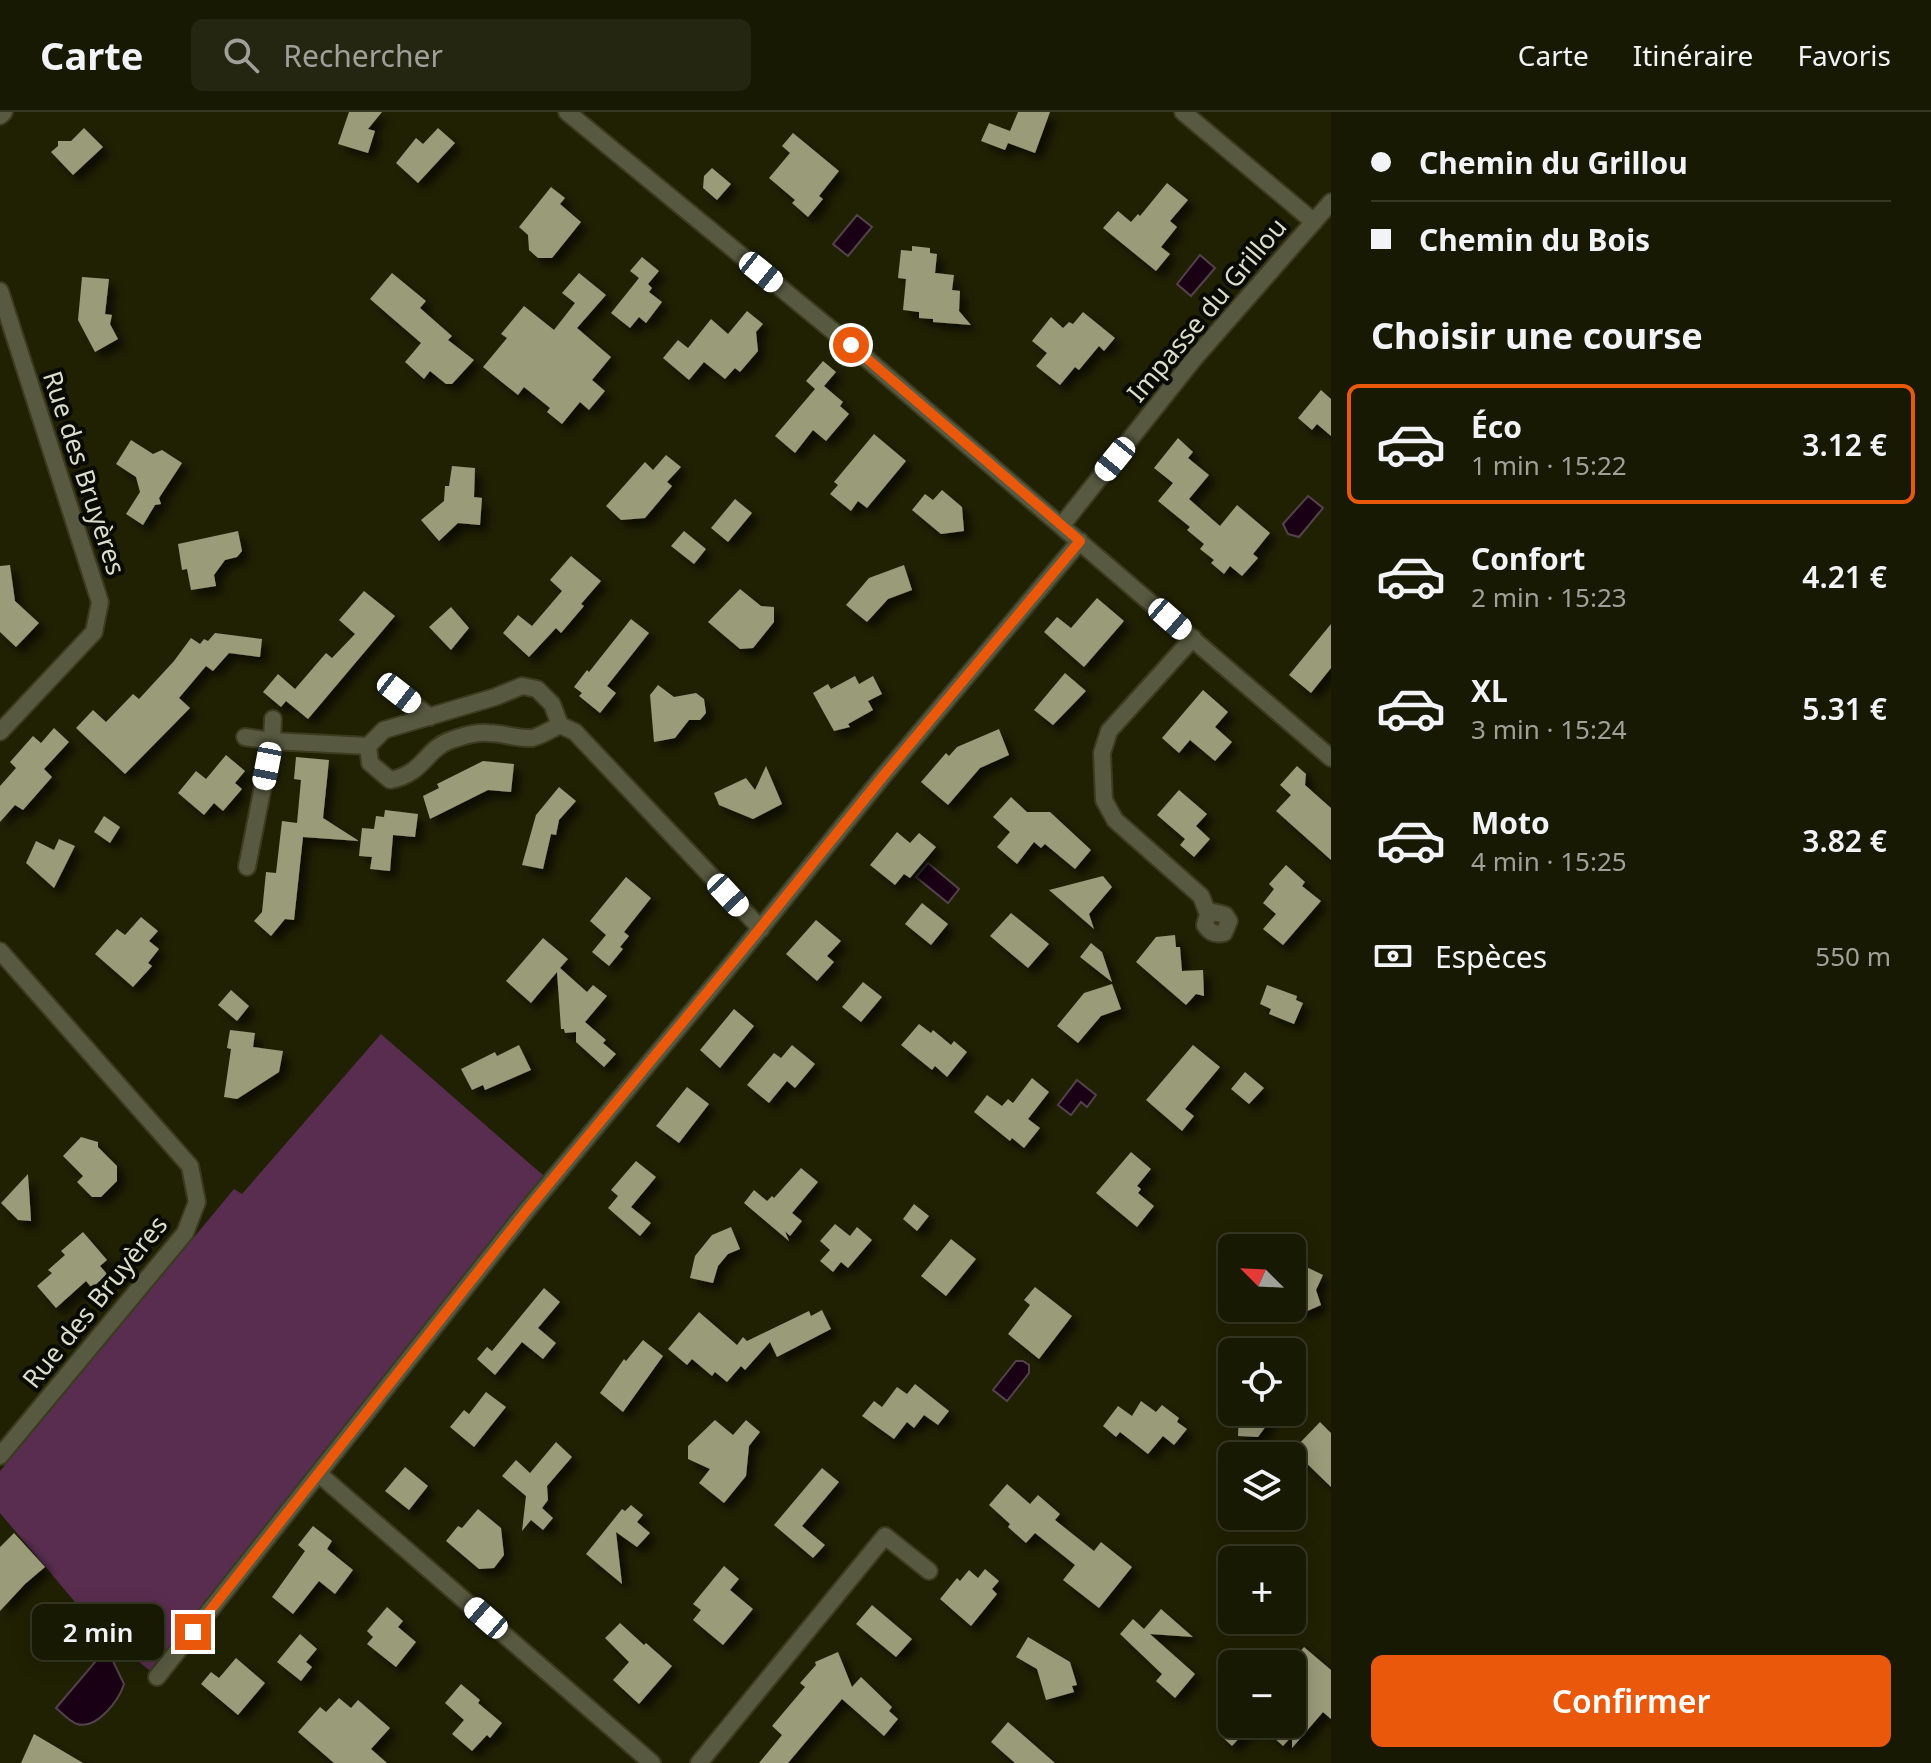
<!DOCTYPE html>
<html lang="fr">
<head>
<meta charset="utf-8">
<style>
	:root { --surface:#181902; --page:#252611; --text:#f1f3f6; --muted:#9fa099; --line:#363824; --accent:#ea580c }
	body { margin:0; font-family:"Noto Sans",sans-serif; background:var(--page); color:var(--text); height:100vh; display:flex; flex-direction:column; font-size:30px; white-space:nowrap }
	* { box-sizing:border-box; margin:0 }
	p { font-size:26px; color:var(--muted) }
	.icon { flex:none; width:44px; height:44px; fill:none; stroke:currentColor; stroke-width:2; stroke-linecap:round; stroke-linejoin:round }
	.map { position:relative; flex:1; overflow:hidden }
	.side { display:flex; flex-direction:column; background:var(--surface); width:600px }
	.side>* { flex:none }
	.banner { display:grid; align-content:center; height:176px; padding:0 40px; background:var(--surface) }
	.needle { width:52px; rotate:294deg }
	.controls { position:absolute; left:1218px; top:1122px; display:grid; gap:16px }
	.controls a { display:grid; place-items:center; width:88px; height:88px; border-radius:12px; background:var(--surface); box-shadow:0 4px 20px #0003,0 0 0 2px var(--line); font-size:40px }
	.end { position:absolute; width:36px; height:36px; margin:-18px; border:10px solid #ea580c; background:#fff; box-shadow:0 0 0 4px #fff }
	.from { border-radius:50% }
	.bubble { position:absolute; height:56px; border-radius:12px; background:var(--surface); box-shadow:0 4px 20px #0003,0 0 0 2px var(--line); font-size:26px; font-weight:600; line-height:56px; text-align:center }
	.car { position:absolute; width:24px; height:48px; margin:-24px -12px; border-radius:10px; box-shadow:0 0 6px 2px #0007; background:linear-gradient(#fff 24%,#345 0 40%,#fff 0 76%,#345 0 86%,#fff 0) }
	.banner b { display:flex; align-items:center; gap:28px; height:76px; font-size:30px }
	.banner b+b { border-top:2px solid var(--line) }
	.banner i { width:20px; height:20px; background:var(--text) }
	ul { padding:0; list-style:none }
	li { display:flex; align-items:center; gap:24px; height:120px; margin:0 16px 12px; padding:0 24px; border:4px solid transparent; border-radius:12px }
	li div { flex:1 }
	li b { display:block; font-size:30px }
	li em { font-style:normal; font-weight:600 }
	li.selected { border-color:var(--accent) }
	li>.icon { width:72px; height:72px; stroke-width:1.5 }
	h2 { padding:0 40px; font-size:36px; line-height:96px }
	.pay { display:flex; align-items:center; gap:20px; height:88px; padding:0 40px; font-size:30px }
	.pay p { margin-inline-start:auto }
	.button { display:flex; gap:16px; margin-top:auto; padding:16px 40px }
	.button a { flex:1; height:92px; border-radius:12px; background:var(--accent); color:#fff; font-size:32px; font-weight:600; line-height:92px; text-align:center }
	header { display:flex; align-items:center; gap:48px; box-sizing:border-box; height:112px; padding:0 40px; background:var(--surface); border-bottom:2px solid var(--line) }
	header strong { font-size:38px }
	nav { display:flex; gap:44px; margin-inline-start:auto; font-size:28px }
	.search { width:560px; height:72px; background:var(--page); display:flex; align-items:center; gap:20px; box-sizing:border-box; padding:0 28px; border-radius:12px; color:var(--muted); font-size:30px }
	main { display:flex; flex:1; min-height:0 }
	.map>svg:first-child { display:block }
	.green { fill:#592d4f }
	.water { fill:#1a0014; stroke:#54424b; stroke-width:2 }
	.building { fill:#999b79; filter:url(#shadow) }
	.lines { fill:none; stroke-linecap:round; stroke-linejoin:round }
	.street-casing { stroke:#3a3b1f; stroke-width:20 }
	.street { stroke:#575940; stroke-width:16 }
	.route { stroke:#ea580c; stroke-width:10 }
	.labels { text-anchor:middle; stroke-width:8; stroke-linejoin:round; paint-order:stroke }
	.street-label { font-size:26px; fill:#dbddcb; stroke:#090a01 }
</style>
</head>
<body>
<header>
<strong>Carte</strong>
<div class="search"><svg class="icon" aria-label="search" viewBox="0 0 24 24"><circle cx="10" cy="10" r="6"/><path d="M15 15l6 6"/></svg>Rechercher</div>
<nav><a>Carte</a><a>Itinéraire</a><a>Favoris</a></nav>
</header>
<main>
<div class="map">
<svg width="1331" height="1651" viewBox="0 0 1331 1651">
	<defs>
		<filter id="shadow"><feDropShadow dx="7" dy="7" stdDeviation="4" flood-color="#0009"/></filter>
	</defs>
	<rect width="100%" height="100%" fill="#202103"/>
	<path class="green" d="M381,922L544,1064L152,1560L102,1522L0,1401V1359L234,1077L242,1082Z"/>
	<path class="water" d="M857,103L872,115L848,144L833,132Z
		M1200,143L1215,156L1191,184L1177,172Z
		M1308,384L1323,396L1299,425L1288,422L1283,412Z
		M928,751L959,777L948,791L916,765Z
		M1077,968L1096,983L1087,995L1081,990L1071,1003L1058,993Z
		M1016,1249H1023L1029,1253V1261L1007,1289L993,1278Z
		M101,1543L111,1545L124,1572C119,1588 97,1618 77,1612C70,1610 62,1601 56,1596Z"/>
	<path class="building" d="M349,0H382L368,17L375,19L368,41L338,32Z
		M1018,0H1050L1035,41L1008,31L1005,38L981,29L989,11L1010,19Z
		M84,16L103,35L73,63L51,40L58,34V29H71Z
		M438,16L455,31L418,71L396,51L416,26L423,32Z
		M793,21L839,59L819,84L823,87L808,105L792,91L795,88L769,66L790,41L782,34Z
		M712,56L731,72L717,88L703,76L704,64Z
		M1167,71L1188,88L1170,109L1177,115L1161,135L1170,142L1156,159L1103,116L1118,99L1131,110L1138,102L1140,104Z
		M551,75L565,86L560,92L581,110L552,146H538L529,138L528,123L519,115Z
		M912,134L930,136V141L937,142L935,161L954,163L952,178L960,179L959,199L971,213L933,210V207L919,206V200L903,198L906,167L898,166L901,138L912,139Z
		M642,145L659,159L648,172L652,176L649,180L662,190L646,211L639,205L630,216L611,201L639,166L630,159Z
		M392,161L426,189L420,196L452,224L448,228L474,248L452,272H446L430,259L424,267L405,250L421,231L370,187Z
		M579,161L606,183L577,216L611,245L592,268L605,279L589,298L580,290L562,312L547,300L550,296L524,275L518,283L483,255L507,226L501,222L524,194L554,218L575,191L562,181Z
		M82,165L109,167L105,202L112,203L110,212L118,227L95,240L78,208Z
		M747,199L763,212L756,220L758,239L740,260L735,256L725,267L704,250L689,268L663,246L678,228L688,236L711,207L728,222Z
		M1083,200L1115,226L1104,239L1099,234L1079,258L1075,255L1060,273L1036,254L1047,241L1032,229L1051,205L1063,216L1069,210L1073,212Z
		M823,249L836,260L824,274L843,290L840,294L849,302L826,329L813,318L795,341L775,324L815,277L806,269Z
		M1321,278L1331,287V324L1317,312L1312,318L1298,306Z
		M874,322L906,349L867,396L858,389L851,399L830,382L838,373L834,370Z
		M1178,326L1193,340L1188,346L1209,363L1189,387L1220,414L1237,393L1270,421L1253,442L1258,446L1242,464L1230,454L1224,462L1211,451L1214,448L1200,437L1204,432L1187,418L1190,415L1158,389L1173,371L1154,356Z
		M131,328L153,342L162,338L182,351L159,386L161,392L155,393L143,413L126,402L140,380L136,365L116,352Z
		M666,343L681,355L667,370L672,374L645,406L621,408L606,394L645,350L653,358Z
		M452,354L475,356L474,385L482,386L480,413L458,411L439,429L421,408L444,389L445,374H449Z
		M942,378L962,395L964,419L941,422L912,398L925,382L933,388Z
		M735,387L752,401L728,430L711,416Z
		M238,419L242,439L237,445L225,448L214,463L216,474L191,478L187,457L182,458L178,432Z
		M684,419L706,437L694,452L671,434Z
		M571,444L601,469L581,492L584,494L561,521L556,516L529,545L503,521L518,503L532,514L562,479L550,468Z
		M10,453L15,489L39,511L16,535L0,520V454Z
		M904,453L912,478L888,487L867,510L846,493L869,466Z
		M740,477L761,494L774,495V510L753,536L740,537L708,510Z
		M364,479L395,504L308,607L286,589L281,595L263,580L278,562L295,577L326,541L332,546L355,522L339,508Z
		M1097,486L1124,509L1084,555L1044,520L1057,505L1071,516Z
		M451,495L469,516L451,538L429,515Z
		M631,507L649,521L607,574L616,581L600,601L579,584L582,581L574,575L587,558L589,560Z
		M1331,512V556L1311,581L1289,563Z
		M215,521L262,527L260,545L229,541L213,559L206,554L179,586L190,596L125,662L76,616L93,598L106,610L133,582L139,587L174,549L191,526L200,532L204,527L208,529Z
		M1065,561L1086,579L1053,613L1034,598Z
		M855,564L859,572L873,564L882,582L868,589L873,598L848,612L850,615L834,619L813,581L828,572L831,577Z
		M658,573L674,585L696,581L704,587L706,601L700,608H689L675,626L654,630L650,583Z
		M1203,578L1228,600L1215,615L1232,630L1215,649L1190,628L1179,641L1162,626Z
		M54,616L69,630L44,657L52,665L23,698L15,693L0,710V674L16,656L10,650L33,624L41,631Z
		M999,617L1009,643L980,656L948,693L921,670L946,641L949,644L957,635Z
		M226,643L245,659L235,671L242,677L223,699L214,691L204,703L178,681L196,659L206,667Z
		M296,645L329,648L323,706L359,729L303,725L294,808L285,807L271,824L254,809L262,800L266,760L276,761L282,709L297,711L301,668L294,667Z
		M483,649L514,652L511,680L488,678L430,707L423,684L439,676L437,672Z
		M766,654L782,692L753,707L719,693L714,681L746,666L755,678Z
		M1297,654L1306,662L1305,673L1331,696V748L1276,699L1291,683L1280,673Z
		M559,675L576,689L559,708L556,723L551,722L543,757L522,753L536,703Z
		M1179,678L1207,702L1196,714L1210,727L1194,745L1180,733L1185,727L1157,703Z
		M1011,685L1027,700H1050L1091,738L1075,757L1045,732L1041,736L1034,730L1017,752L997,735L1010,720L993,705Z
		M385,698L418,702L415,725L393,723L390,759L370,757L372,745L359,744L362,716L374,717L376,704L384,705Z
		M104,704L120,715L110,731L94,720Z
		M897,720L910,731L919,721L936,735L910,766L904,762L895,773L870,753Z
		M59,727L75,734L54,776L26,751L36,729L54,738Z
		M1286,753L1305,770L1302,774L1321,789L1283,833L1263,817L1276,802L1263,791L1274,777L1269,772Z
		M1103,764L1112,775L1089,802L1094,817L1049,778Z
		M626,765L651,786L624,820L629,824L620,835L623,837L609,854L592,840L606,823L590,809Z
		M922,791L948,812L931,833L905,812Z
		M1011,801L1049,832L1028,856L990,824Z
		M141,805L158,819L149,829L159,837L148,851L152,854L133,875L95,842L117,817L125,823Z
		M816,808L841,829L827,844L834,850L817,869L786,842Z
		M1175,823L1176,835H1180L1182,859L1203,858L1204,884L1196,882L1186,893L1136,850L1156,825Z
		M543,826L568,847L560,856L587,880L593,873L607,884L585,910L606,928L603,931L616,942L604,955L576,930V920L565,921L564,917H561L557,860L531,891L506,869Z
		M1091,831L1102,840L1112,870L1080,845Z
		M863,870L882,885L861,910L842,895Z
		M1112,872L1121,897L1101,904L1078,931L1057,914L1084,881Z
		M1267,873L1297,884L1296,888L1303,891L1294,912L1269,902L1271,897L1260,892Z
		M231,878L249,894L237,909L218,893Z
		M734,897L754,914L720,956L700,938Z
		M919,912L931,921L933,918L951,933L954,929L967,940L947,965L935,954L932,958L901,933Z
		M230,918L255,921L253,935L283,939L279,960L237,987L224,985L231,937L227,936Z
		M519,933L531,958L485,978L483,973L472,978L461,957L495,940L497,944Z
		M792,933L815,952L795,976L787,969L769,991L747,973L774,941L781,946Z
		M1193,933L1220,955L1185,997L1194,1004L1182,1019L1146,988Z
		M1245,960L1264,976L1249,992L1231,977Z
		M1032,966L1049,980L1028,1007L1040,1016L1024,1036L1012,1026L1010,1029L974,1000L987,983L1002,994L1008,987L1013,991Z
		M687,975L709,992L679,1031L656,1014Z
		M81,1025L98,1030V1035L117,1054V1069L101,1085H92L77,1070L83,1064L63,1044Z
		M1131,1040L1151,1057L1137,1074L1141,1077L1138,1081L1154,1094L1137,1115L1096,1081Z
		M636,1049L656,1065L631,1095L651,1111L640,1124L608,1096L618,1084L611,1078Z
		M801,1056L818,1070L792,1101L802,1109L790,1124L785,1119L789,1129L744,1091L754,1078L767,1089L772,1084L774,1086Z
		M28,1062L30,1092L31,1109L18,1108L1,1091Z
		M914,1092L929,1104L917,1119L903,1107Z
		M835,1112L850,1124L857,1115L872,1128L848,1156L841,1150L833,1160L820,1149L830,1138L820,1129Z
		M731,1115L740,1137L728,1142L718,1154L713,1171L690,1166L695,1144L712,1123Z
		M83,1120L107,1148L100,1154L107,1162L92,1176L86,1169L56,1196L37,1174L52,1161L48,1158L65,1143L61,1139Z
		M951,1127L976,1147L946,1184L921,1164Z
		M1292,1148L1323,1163L1316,1178L1321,1193L1303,1201L1300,1196L1292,1199Z
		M1035,1175L1072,1204L1039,1247L1008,1222L1030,1193L1024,1188Z
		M544,1176L560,1190L538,1216L556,1231L543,1247L522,1230L495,1263L477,1247L487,1235L492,1239Z
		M822,1198L831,1217L777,1245L770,1230L745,1258L741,1254L727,1270L715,1260L712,1264L692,1247L687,1253L668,1237L699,1200L737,1233L743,1225L747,1229L809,1199L811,1204Z
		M643,1228L663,1244L623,1300L600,1281L624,1247L626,1249Z
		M915,1272L949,1299L938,1313L924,1303L914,1316L907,1310L894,1327L862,1304L874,1289L882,1295L897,1275L907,1282Z
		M486,1280L506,1295L474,1335L450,1315L464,1298L469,1302Z
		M1141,1289L1156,1300L1162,1293L1179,1306L1177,1310L1187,1317L1174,1333L1163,1324L1148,1342L1120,1320L1116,1325L1103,1314L1118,1294L1132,1304Z
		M1239,1300H1266V1314L1258,1325L1238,1324Z
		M715,1308L733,1323L746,1308L760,1320L749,1334L746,1364L724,1391L699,1371L710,1357L688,1347V1334Z
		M1320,1310L1331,1321V1375L1293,1338Z
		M556,1330L572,1345L547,1374L548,1388L542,1396L553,1406L543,1418L531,1408L522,1419L526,1384L502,1364L516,1348L530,1361Z
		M405,1355L428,1374L409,1398L385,1379Z
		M822,1356L839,1370L802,1414L825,1433L813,1446L774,1413Z
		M1007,1372L1030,1392L1038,1383L1060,1402L1055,1408L1094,1439L1101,1430L1132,1455L1099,1496L1063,1468L1075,1453L1035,1421L1026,1431L1008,1415L1010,1412L989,1393Z
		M631,1393L643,1403L637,1410L650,1421L637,1435L616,1420L622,1472L586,1442L622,1397L625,1399Z
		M478,1397L501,1416L504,1443L494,1456L479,1457L446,1429L458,1414L462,1416Z
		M313,1414L332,1429L327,1437L353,1458L335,1482L319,1469L293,1502L272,1485L305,1439L298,1433Z
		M14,1421L45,1455L25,1472L0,1499V1435Z
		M724,1454L739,1467L730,1478L753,1497L723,1533L693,1508L701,1498L693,1492Z
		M985,1457L999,1469L992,1477L997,1482L971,1514L940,1487L957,1466L960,1469L969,1458L978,1466Z
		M872,1493L912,1527L896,1545L856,1512Z
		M387,1495L403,1509L398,1515L416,1530L396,1555L367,1532L373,1525L367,1519Z
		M1161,1497L1193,1525L1150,1522L1195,1562L1175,1586L1156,1569L1162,1562L1120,1522L1133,1507L1144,1517Z
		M620,1511L644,1533L646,1531L672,1554L639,1592L613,1568L629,1550L605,1526Z
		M300,1522L317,1537L306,1550L312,1555L301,1569L277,1550Z
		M1028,1525L1070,1550L1077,1573L1072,1574L1074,1580L1046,1588L1037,1557L1016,1545Z
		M1304,1535L1331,1558V1607L1323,1600L1292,1636V1624L1283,1634L1259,1612H1292V1549Z
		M838,1540L852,1575L861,1565L892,1595L889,1599L898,1607L884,1624L842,1587L788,1651H759L782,1623L772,1614L805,1575L800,1571L816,1553L815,1550Z
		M236,1546L265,1571L238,1603L201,1572L211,1560L219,1566Z
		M461,1572L480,1588L478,1591L502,1611L490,1626L487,1623L472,1639L452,1622L464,1608L445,1591Z
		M339,1586L351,1596L358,1588L390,1616L371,1637L387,1651H334L298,1620L320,1595L326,1600Z
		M1008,1610L1055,1651H1015L991,1630Z
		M1231,1612H1252L1232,1634L1220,1623Z
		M34,1622L83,1651H21Z"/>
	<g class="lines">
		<g class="street-casing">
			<path id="street" d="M567,0L867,247L1331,646
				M1183,0L1314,110
				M0,4L4,0
				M0,179L100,490L94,520L0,620
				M1062,413L1193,248L1331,90
				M1193,526L1109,619L1102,641L1104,688L1115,708L1201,784L1208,802L1205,813C1210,821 1215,823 1224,821L1229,809L1225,803L1213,800L1208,802
				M399,581L430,605
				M560,613L575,620L761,817
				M245,625L272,629L273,607
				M247,755L272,629L368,634L384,618L495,585L522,574L537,577L552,592L560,613C552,617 541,624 532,626C517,627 503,621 488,621C475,620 463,624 451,628C425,637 424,662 390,668L370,651L368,634
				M0,839L190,1054L197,1090L185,1121L0,1344
				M319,1362L652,1651
				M157,1565L527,1098L738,844L884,663L1080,429
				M699,1651L885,1424L929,1459"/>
		</g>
		<use href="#street" class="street"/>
	</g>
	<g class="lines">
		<path class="route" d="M193,1520L527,1098L749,830L884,663L1080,429L851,233"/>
	</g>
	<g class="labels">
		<g class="street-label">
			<text transform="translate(1207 198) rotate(-50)" y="9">Impasse du Grillou</text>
			<text transform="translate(84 361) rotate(72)" y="9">Rue des Bruyères</text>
			<text transform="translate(95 1190) rotate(-51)" y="9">Rue des Bruyères</text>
		</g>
	</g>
</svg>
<div class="controls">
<a><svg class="needle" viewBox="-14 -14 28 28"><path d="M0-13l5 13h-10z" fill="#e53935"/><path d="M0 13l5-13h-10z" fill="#9fa099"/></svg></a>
<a><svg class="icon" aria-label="locate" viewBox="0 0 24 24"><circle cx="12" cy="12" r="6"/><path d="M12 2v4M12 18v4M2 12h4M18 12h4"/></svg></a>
<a><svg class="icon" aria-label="layers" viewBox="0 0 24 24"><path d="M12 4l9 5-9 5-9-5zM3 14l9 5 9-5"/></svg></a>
<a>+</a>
<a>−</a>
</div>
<i class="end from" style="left:851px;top:233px"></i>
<i class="end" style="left:193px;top:1520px"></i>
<div class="bubble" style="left:32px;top:1492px;width:132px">2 min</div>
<i class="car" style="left:761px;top:160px;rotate:129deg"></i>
<i class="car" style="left:1115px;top:347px;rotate:219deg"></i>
<i class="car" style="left:1170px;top:507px;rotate:131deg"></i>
<i class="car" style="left:399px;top:581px;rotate:128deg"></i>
<i class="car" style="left:267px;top:654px;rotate:191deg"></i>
<i class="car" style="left:728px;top:783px;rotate:137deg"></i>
<i class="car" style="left:486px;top:1506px;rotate:311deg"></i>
</div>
<section class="side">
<div class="banner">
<b><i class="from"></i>Chemin du Grillou</b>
<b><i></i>Chemin du Bois</b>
</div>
<h2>Choisir une course</h2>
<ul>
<li class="selected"><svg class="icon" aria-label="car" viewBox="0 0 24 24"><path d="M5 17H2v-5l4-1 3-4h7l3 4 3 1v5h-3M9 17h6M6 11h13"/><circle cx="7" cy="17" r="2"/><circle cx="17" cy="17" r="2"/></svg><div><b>Éco</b><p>1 min · 15:22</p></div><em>3.12 €</em></li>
<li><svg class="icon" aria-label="car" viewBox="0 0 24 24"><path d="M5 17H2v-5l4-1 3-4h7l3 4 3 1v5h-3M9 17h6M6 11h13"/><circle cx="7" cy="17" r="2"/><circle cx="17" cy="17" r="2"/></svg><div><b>Confort</b><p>2 min · 15:23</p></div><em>4.21 €</em></li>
<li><svg class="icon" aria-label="car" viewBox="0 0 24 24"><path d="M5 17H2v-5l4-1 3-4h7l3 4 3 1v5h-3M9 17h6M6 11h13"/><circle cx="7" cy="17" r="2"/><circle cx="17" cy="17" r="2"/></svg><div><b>XL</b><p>3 min · 15:24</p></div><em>5.31 €</em></li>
<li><svg class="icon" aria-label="car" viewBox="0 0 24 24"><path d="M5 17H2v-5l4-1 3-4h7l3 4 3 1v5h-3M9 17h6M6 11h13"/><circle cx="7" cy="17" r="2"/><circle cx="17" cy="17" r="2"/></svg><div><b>Moto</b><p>4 min · 15:25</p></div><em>3.82 €</em></li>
</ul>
<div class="pay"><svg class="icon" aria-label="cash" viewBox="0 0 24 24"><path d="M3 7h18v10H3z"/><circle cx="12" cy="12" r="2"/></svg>Espèces<p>550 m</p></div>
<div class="button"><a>Confirmer</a></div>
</section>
</main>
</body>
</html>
